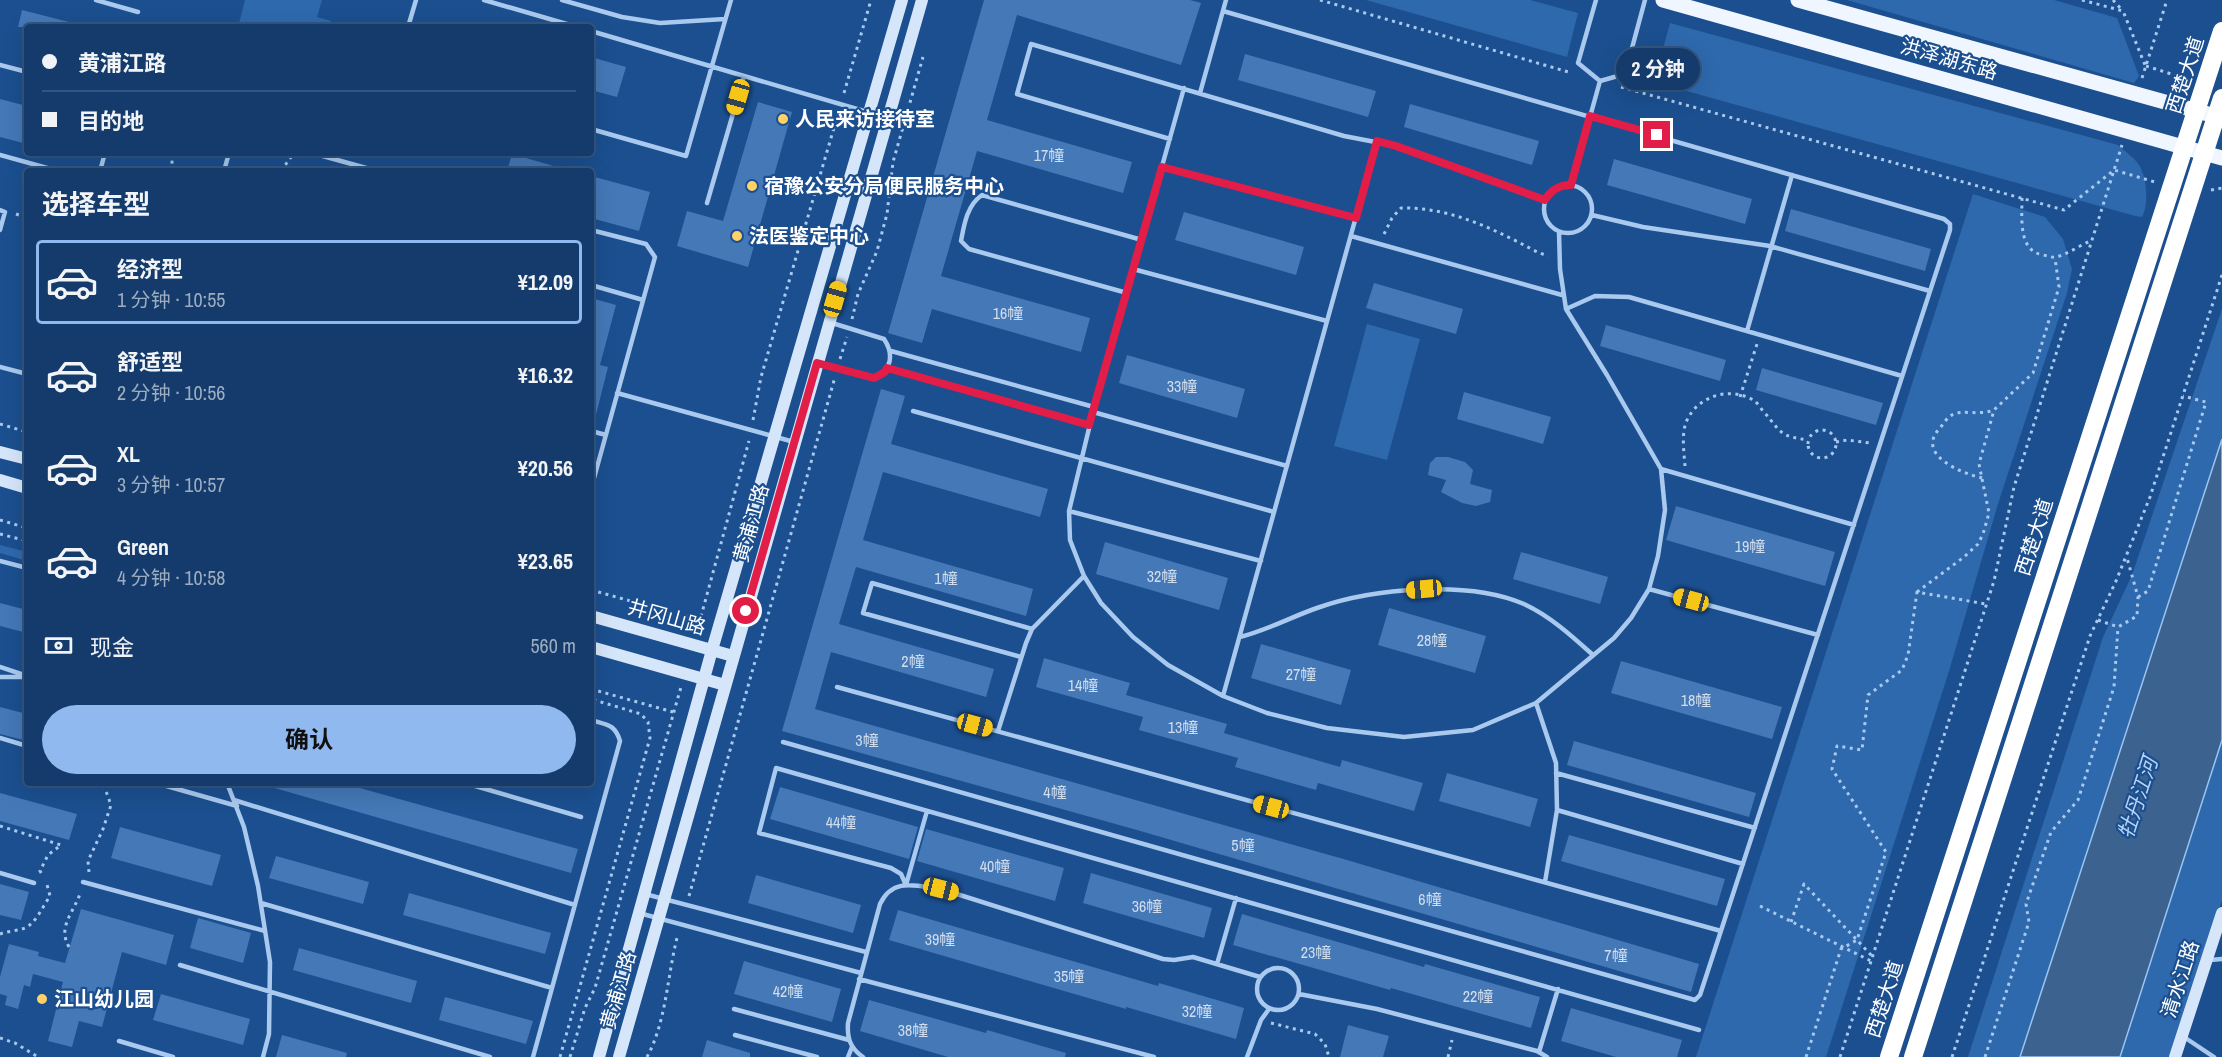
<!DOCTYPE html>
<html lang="zh">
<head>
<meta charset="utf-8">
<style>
	:root { --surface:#143b6b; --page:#214673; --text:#f1f3f6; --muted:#9dadc1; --line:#33557e; --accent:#90b9f0 }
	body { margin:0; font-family:"Archivo Narrow","Noto Sans SC",sans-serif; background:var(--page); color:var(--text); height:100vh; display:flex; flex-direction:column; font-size:22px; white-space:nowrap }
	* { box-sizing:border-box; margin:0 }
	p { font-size:20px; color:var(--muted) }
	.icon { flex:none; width:33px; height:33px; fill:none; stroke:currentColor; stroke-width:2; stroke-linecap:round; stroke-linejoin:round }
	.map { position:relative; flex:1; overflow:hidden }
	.drawer { position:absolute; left:24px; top:168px; width:570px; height:618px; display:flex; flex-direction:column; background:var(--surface); border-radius:6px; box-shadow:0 6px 24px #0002,0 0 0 2px var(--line) }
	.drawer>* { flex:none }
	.banner { position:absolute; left:24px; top:24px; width:570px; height:132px; border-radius:6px; box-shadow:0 6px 24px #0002,0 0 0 2px var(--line); display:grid; align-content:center; height:132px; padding:0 18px; background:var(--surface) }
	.end { position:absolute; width:27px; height:27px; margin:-14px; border:8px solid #e11d48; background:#fff; box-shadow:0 0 0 3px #fff }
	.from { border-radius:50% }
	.bubble { position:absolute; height:42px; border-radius:21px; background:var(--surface); box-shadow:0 6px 24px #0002,0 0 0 2px var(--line); font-size:20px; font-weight:700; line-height:42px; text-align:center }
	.car { position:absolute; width:18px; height:36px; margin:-18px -9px; border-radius:8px; box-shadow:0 0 4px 2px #0007; background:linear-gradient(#f5c518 24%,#345 0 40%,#f5c518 0 76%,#345 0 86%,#f5c518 0) }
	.banner b { display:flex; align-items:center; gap:21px; height:57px; font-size:22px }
	.banner b+b { border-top:2px solid var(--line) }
	.banner i { width:15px; height:15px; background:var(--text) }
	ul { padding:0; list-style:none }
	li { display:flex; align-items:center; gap:18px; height:84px; margin:0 12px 9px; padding:0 6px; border:3px solid transparent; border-radius:6px }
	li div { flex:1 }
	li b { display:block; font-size:22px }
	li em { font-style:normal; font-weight:700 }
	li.selected { border-color:var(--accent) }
	li>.icon { width:54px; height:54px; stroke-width:1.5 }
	h2 { padding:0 18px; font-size:27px; line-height:72px }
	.pay { display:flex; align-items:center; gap:15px; height:66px; padding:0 18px; font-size:22px }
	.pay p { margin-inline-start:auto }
	.primary-button { display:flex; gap:12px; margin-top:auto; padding:12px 18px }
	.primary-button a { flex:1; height:69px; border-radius:36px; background:var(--accent); color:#111; font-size:24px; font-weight:700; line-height:69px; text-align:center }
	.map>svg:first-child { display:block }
	.green { fill:#2e69ad }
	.water { fill:#3c6290; stroke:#9cc4f0; stroke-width:1.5 }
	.building { fill:#4478b7 }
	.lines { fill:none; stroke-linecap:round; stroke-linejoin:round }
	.path { stroke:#a9c9ee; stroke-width:3; stroke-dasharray:3 4.5; stroke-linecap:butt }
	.lane { stroke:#a9c9ee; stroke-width:4.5 }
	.secondary { stroke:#d6e6fa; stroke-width:12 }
	.primary { stroke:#f0f6ff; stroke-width:15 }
	.highway { stroke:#fff; stroke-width:18 }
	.route { stroke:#e11d48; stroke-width:8 }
	.poi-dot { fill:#ffd166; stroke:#1b4f8f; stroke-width:2 }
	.labels { text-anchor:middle; stroke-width:4.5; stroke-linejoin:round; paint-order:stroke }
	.number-label { font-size:16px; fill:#d0dded }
	.street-label { font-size:20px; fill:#fff; stroke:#1b4f8f }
	.poi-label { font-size:20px; font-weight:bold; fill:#fff; stroke:#1b4f8f; text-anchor:start }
	.water-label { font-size:21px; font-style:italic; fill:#b5d3f5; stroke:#1b4f8f }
</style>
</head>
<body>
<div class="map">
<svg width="2222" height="1057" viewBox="0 0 2222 1057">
	<rect width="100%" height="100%" fill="#1b4f8f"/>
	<path class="green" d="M245,0H322L317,17L331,21L329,27H238Z
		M1366,0H1530L1578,13L1567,57Z
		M1847,0H2054L2117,18L2139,76L2134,83Z
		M1670,23L2118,145C2124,151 2135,158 2139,165C2147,177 2149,205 2142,217L2135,216L1654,82Z
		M1973,194L2045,217L2063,239L2072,269L2067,293L1998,504L1949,671L1826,1057H1696Z
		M2222,309V439L2020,1057H1968L2103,637L2132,575Z
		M1367,324L1420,339L1387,460L1334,446Z
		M0,545L27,552V561L0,553Z
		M2222,739V900L2171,1057H2120Z"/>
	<path class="water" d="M2222,439V740L2120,1057H2020Z"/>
	<path class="building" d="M984,0H1190L1201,3L1181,65L1017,15L987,120L1132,162L1123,193L977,151L941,276L1090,318L1081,352L932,309L922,343L888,333Z
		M22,10L69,22L68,27H18Z
		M1245,54L1376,91L1368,117L1238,80Z
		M591,57L626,67L617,97L591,90Z
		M0,99L27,106V144L0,137Z
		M758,102L792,112L748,267L677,246L687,211L723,221Z
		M1410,104L1539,141L1532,165L1404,127Z
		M512,154L557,167L556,171H507Z
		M1614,159L1752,199L1745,224L1607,185Z
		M591,176L650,192L639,231L591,218Z
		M1791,209L1931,249L1925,271L1785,231Z
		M1184,212L1304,247L1296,275L1175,240Z
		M1374,283L1463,309L1456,334L1366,308Z
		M591,298L616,305L600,365L608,367L596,415L591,414Z
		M1606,325L1726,360L1720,381L1600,346Z
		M1127,355L1245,389L1237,418L1119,383Z
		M1762,368L1883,403L1876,425L1756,390Z
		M881,389L905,396L891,444L1048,489L1040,517L883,472L863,540L1033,589L1026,616L856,567L839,624L994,669L986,697L831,652L815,709L1347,860L1699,964L1691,992L1137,830L782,731Z
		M1464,392L1551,417L1543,444L1457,419Z
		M1436,457H1448L1465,462L1473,470L1470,484L1492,490L1490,502L1476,506L1462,503L1441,492L1446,480L1428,475L1430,463Z
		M1676,506L1835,552L1825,586L1666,540Z
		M1105,542L1228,578L1219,610L1096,574Z
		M1521,552L1608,577L1600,604L1513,579Z
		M0,603L27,610V633L0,626Z
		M1389,608L1486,636L1475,673L1378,645Z
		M1261,644L1351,670L1341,705L1251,678Z
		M1044,658L1130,683L1126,695L1227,724L1224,733L1340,767L1342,760L1423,783L1414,811L1318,783L1316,790L1235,767L1238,758L1139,730L1143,717L1036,687Z
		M1621,661L1782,707L1772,739L1611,693Z
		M0,707L27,714V741L0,734Z
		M1574,741L1756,793L1749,817L1567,765Z
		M1447,773L1538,799L1530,827L1439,801Z
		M272,783H342L578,849L571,873L271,787Z
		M780,787L918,827L909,859L770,819Z
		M0,793L77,814L69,840L0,821Z
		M120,827L221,855L212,886L111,858Z
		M926,829L1064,868L1055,901L917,861Z
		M1569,835L1725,879L1717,906L1561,861Z
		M276,856L369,882L363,904L269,878Z
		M1091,873L1212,908L1204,938L1083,903Z
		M756,875L861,905L853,933L748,903Z
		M0,884L29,892L21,920L0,915Z
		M409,893L551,933L545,954L403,915Z
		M81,909L174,935L166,965L122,952L102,1027L79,1021L72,1047L48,1041L63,982L33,974L30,987L24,985L18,1009L5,1005L7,996L0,994V977L9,944L39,952L38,956L65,963Z
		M898,910L1158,986L1159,983L1244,1008L1236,1039L1126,1007V1009L889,940Z
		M1242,914L1424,967L1425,964L1540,997L1531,1028L1391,988L1390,990L1233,945Z
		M198,918L251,933L243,963L190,948Z
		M299,948L417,981L411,1003L293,970Z
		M744,961L841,989L832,1022L734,994Z
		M161,994L250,1019L243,1045L153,1020Z
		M445,997L533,1021L526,1044L439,1020Z
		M869,1000L986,1033L987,1030L1066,1053L1065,1057H948L860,1031Z
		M1571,1008L1682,1040L1677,1057H1616L1561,1041Z
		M1348,1025L1389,1036L1383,1057H1340Z
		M282,1035L347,1053L346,1057H276Z
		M707,1040L750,1053V1057H702Z"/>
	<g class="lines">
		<path class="path" d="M1320,0L1572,73
			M2082,0L2123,11L2145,65
			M2113,0L2122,10
			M2146,66L2187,79
			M2142,78L2167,0
			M1621,87L2064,210L2114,170L2155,182
			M844,93L871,0
			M171,171L173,153
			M281,171L294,153
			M2211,190L2222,188
			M2022,198C2022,218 2018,251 2043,255C2048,256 2053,258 2057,257C2069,253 2081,245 2092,240
			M16,214L27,218
			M1384,234L1392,218L1401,208C1439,207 1476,221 1510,238C1523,244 1535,252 1548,256
			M852,319L858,294L877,251L887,214L893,162L923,57
			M840,359L847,337
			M1740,397L1757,344
			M753,420L761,377L838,114
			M0,424L27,432
			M1808 444a14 14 0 1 1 28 0a14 14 0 1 1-28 0Z
			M1836,442L1847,440L1870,443
			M1685,466C1684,452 1681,433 1687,420C1699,395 1731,386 1755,401C1758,404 1761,409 1764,412C1782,433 1779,436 1808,440
			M1982,478C1961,473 1916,455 1939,429C1943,425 1947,417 1952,415C1961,409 1979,416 1994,410
			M0,520L27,528
			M0,534L27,541
			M591,590L699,620
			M1917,592L1964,557L1978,544L1983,534L1989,513L1979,464L1994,410L2033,373L2059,287L2055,258
			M2138,597L2148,591L2206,402L2183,396
			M2098,620L2118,627L2137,616L2138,597L2127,558
			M697,631L749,441
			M591,689L673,712
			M0,826L61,845L48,855L40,871L43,876
			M89,872L88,861L103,829L111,805L103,783
			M689,896L835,377
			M1760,906L1871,961
			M1791,922L1804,884L1872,956
			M0,934C8,931 17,931 25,928C36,923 43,906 50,896L46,881
			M69,947C57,926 74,913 81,891
			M1271,1023L1315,1034L1325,1044L1329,1057
			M0,1038L15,1043L38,1057
			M560,1057L650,738L648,722L641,714L591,699
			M570,1057L585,1008L595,988L681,687
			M647,1057C667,1020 667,975 678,934
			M1448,1057L1452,1040
			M1806,1057L1841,949L1857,940L1886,852L1832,769L1837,746L1862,750L1868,695L1902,670L1908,655L1917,592L1986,604
			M1840,1057L1994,581L2014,487L2122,145
			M1952,1057L2090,636L2116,581L2150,497L2222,275
			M1985,1057L2029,922L2026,904L2051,832L2078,800L2114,687L2118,627"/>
		<path class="lane" d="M96,0L138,12
			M484,0L577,27
			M562,0L622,17L660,23L725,19
			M1596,0L1578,63L1600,81L1625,74L1645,0
			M408,27L416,0
			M591,31L744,76L707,203
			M0,65L27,72
			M744,76L888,118
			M1184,88L1093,412L1069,511L1070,540L1084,576L1101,603L1133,637L1168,665L1223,696L1267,713L1327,728L1404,737L1473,730L1536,703L1614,638L1631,618L1649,589L1658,556L1665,510L1661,469L1607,375L1566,309L1560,269L1559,232
			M1200,93L1226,0
			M591,129L686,156L731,0
			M1170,139L1017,94L1031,44L1344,136L1396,146L1545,200
			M312,153L377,171
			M0,155L58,171
			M1162,167L1356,218
			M100,171L105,153
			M224,171L229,153
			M1544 209a24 24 0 1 1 48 0a24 24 0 1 1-48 0Z
			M1571,185L1600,81
			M0,210L5,212L0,230
			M1592,215L1643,227L1770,246L1930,291
			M591,230L646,244L655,257L591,489
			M1351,236L1562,295
			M1133,269L1327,321
			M591,285L643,300
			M1127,293L969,249L961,241C964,225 967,205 982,195L1142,240
			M1566,309L1595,296L1629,297L1902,376
			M1747,331L1792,175
			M891,351L1094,407
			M820,363L874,378C892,371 894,354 884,339L832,323
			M0,367L27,374
			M887,368L1089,425
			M617,393L794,442
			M913,411L1274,512
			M1093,412L1287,466
			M591,431L606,435
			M1661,469L1854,525
			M1069,511L1261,561
			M0,561L27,568
			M1649,589L1818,635
			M1240,637C1268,630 1291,617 1317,608C1373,588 1469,580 1524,604C1550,616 1572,636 1593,655
			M1021,657L863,613L872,583L1032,629
			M0,667L27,676
			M0,677H27
			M837,687L1721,931
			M1223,696L1377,141
			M1536,703L1556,763L1557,810L1545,882
			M998,731L1026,643L1032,629L1084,576
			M0,738L27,746
			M783,742L1695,1000L1700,995L1950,230V224L1944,219L1223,11
			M1556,773L1755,828
			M156,783L237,806
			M227,783L244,827L258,886L270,962L269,1034L263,1057
			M465,783L581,817
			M234,800L575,905
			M1557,810L1743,864
			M0,873L34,883
			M83,882L265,931
			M906,885L901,874L891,868L759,833L776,768L1699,1030
			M906,885L927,811
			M645,894L866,952
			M261,903L552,988
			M639,913L861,973
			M2210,960L2222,959
			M1217,964L1236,898
			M180,965L490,1057
			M1257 989a21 21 0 1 1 42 0a21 21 0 1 1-42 0Z
			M859,979L1154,1057
			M1299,994L1377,1009L1537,1051L1547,1057
			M734,1009L849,1040
			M735,1035L817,1057
			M2184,1037L2214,1057
			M119,1041L173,1057
			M1539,1052L1558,989
			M533,1057L620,741C615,724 607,725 591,720
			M848,1057L852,1047
			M863,1057C850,1048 847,1038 848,1023L880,904C893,877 916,886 941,889L1163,959L1174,960L1193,957L1260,977
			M1247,1057L1261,1020L1269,1009"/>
		<path class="secondary" d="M0,452L27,459
			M0,480L27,488
			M591,616L733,656
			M591,647L725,685
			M599,1057L712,650L902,0
			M619,1057L922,0
			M2175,1057L2222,913"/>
		<path class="primary" d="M1663,0L2222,158
			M1798,0L2208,114"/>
		<path class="highway" d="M1889,1057L2222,31
			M1913,1057L2222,98"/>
	</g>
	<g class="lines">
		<path class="route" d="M746,611L817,363L874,378L885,372L887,368L1089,425L1162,167L1356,218L1377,141L1396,146L1545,200C1551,190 1559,185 1571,185L1590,116L1657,135"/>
	</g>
	<g class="poi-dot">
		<circle cx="783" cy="119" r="6"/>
		<circle cx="752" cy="186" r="6"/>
		<circle cx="737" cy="236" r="6"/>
		<circle cx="42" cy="999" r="6"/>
	</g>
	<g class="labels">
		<g class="number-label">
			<text x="1049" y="161">17幢</text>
			<text x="1008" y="319">16幢</text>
			<text x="1182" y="392">33幢</text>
			<text x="1750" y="552">19幢</text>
			<text x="1162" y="582">32幢</text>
			<text x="946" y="584">1幢</text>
			<text x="1432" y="646">28幢</text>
			<text x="913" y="667">2幢</text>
			<text x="1301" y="680">27幢</text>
			<text x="1083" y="691">14幢</text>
			<text x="1696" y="706">18幢</text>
			<text x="1183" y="733">13幢</text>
			<text x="867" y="746">3幢</text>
			<text x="1055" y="798">4幢</text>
			<text x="841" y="828">44幢</text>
			<text x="1243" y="851">5幢</text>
			<text x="995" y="872">40幢</text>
			<text x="1430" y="905">6幢</text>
			<text x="1147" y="912">36幢</text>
			<text x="940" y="945">39幢</text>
			<text x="1316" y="958">23幢</text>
			<text x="1616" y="961">7幢</text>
			<text x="1069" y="982">35幢</text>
			<text x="788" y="997">42幢</text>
			<text x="1478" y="1002">22幢</text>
			<text x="1197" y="1017">32幢</text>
			<text x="913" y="1036">38幢</text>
		</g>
		<g class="street-label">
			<text transform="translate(1949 59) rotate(16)" y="7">洪泽湖东路</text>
			<text transform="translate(2185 75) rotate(-72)" y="7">西楚大道</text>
			<text transform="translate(751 523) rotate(-74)" y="7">黄浦江路</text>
			<text transform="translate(2034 537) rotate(-72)" y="7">西楚大道</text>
			<text transform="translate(667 617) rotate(16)" y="7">井冈山路</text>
			<text transform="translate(2180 979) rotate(-72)" y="7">清水江路</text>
			<text transform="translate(618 990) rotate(-74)" y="7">黄浦江路</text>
			<text transform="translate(1884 999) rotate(-72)" y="7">西楚大道</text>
		</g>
		<g class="poi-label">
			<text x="795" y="126">人民来访接待室</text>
			<text x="764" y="193">宿豫公安分局便民服务中心</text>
			<text x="749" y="243">法医鉴定中心</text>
			<text x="54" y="1006">江山幼儿园</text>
		</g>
		<g class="water-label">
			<text transform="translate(2138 798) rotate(-72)" y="7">牡丹江河</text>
		</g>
	</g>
</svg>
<i class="end from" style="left:746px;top:611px"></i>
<i class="end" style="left:1657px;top:135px"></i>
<div class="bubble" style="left:1616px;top:48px;width:84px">2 分钟</div>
<i class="car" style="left:738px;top:97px;rotate:196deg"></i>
<i class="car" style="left:835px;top:299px;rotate:16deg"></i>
<i class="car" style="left:1424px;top:589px;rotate:265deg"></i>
<i class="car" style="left:1691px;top:600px;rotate:285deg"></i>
<i class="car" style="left:975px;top:725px;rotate:105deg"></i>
<i class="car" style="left:1271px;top:807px;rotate:285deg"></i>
<i class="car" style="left:941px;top:889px;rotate:104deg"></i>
<div class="banner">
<b><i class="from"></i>黄浦江路</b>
<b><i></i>目的地</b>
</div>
<section class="drawer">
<h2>选择车型</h2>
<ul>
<li class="selected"><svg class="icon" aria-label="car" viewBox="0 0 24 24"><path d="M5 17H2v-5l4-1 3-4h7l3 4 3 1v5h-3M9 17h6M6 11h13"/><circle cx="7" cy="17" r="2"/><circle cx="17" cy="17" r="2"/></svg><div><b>经济型</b><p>1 分钟 · 10:55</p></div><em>¥12.09</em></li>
<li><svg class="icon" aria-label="car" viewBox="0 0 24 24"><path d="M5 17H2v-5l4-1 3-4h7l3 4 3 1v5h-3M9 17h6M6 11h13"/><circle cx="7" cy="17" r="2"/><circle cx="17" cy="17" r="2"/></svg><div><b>舒适型</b><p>2 分钟 · 10:56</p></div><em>¥16.32</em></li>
<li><svg class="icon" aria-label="car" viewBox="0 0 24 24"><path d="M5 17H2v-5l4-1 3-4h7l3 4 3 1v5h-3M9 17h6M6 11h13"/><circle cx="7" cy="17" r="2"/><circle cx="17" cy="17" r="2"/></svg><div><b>XL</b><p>3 分钟 · 10:57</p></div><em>¥20.56</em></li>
<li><svg class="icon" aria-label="car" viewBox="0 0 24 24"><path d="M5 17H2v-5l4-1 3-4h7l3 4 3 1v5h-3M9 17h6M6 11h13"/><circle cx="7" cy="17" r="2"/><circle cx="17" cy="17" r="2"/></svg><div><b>Green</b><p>4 分钟 · 10:58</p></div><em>¥23.65</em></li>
</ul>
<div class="pay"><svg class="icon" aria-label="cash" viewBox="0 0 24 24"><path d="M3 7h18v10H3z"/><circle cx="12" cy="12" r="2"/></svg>现金<p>560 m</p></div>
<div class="primary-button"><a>确认</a></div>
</section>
</div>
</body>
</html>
